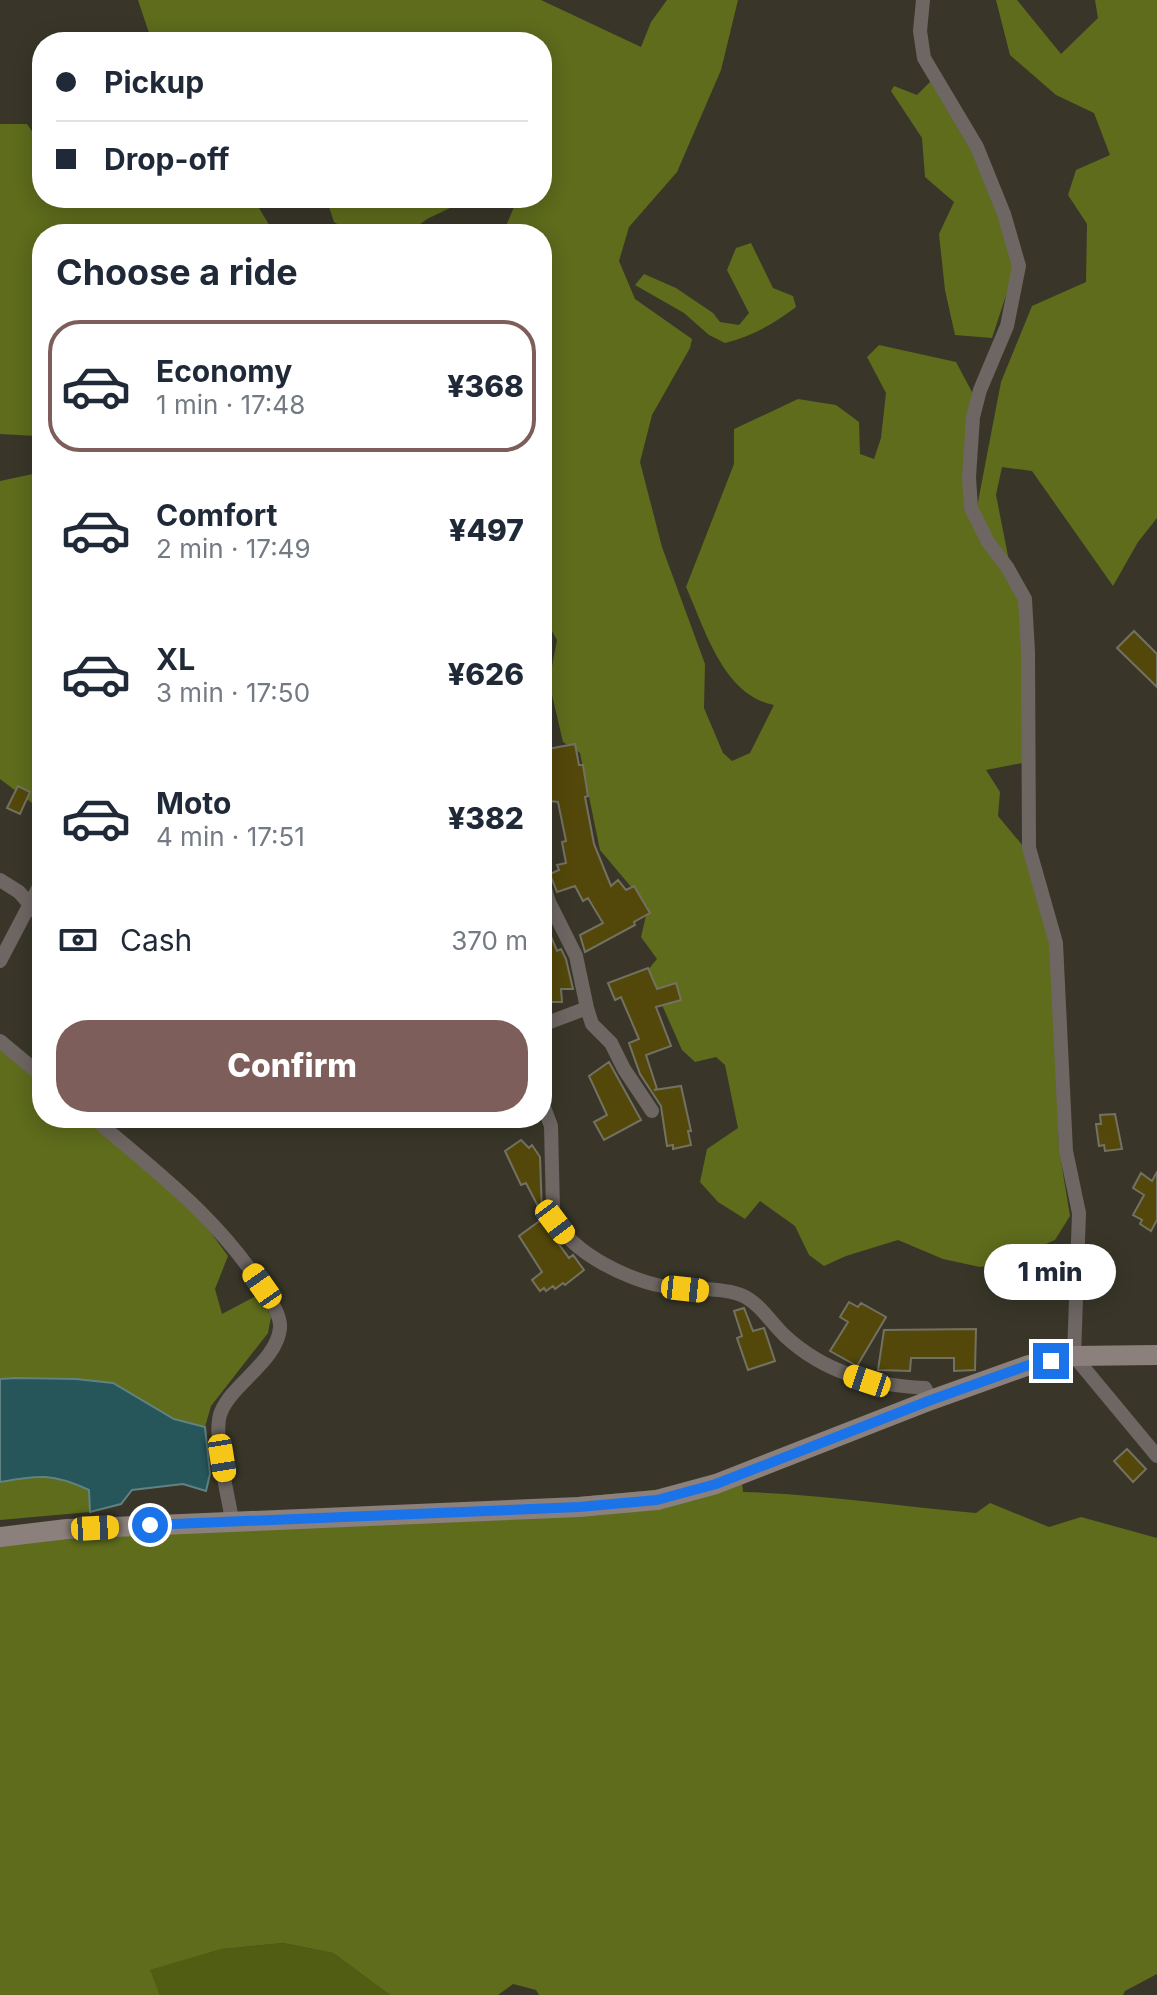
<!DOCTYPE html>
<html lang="en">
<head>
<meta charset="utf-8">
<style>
	:root { --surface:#fff; --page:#f2f2f3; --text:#1f2937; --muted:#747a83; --line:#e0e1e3; --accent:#7e5e5a }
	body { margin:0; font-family:Inter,sans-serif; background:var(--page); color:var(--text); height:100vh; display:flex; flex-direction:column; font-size:30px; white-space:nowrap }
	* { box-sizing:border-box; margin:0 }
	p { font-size:26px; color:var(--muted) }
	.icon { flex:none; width:44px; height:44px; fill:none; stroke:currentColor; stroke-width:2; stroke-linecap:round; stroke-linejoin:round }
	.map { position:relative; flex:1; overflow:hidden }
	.side { position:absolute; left:32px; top:224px; width:520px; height:904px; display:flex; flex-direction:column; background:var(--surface); border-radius:32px; box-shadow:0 4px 20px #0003 }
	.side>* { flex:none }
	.hud { position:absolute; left:32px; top:32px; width:520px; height:176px; border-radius:32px; box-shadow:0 4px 20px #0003; display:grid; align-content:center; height:176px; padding:0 24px; background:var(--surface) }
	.end { position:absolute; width:36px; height:36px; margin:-18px; border:10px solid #1a73e8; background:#fff; box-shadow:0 0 0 4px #fff }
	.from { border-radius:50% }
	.bubble { position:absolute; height:56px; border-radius:28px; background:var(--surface); box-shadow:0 4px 20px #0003; font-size:26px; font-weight:800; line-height:56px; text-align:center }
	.car { position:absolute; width:24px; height:48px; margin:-24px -12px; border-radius:10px; box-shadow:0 0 6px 2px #0007; background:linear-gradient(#f5c518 24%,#345 0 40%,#f5c518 0 76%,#345 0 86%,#f5c518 0) }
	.hud b { display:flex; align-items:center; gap:28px; height:76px; font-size:30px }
	.hud b+b { border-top:2px solid var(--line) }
	.hud i { width:20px; height:20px; background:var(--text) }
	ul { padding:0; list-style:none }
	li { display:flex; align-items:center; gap:24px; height:132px; margin:0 16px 12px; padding:0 8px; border:4px solid transparent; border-radius:32px }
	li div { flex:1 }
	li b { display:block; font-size:30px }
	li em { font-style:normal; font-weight:800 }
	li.on { border-color:var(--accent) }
	li>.icon { width:72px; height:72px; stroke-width:1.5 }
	h2 { padding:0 24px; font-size:36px; line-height:96px }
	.pay { display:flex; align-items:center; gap:20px; height:88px; padding:0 24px; font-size:30px }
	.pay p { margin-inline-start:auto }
	.primary-button { display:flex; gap:16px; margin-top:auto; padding:16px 24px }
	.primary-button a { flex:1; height:92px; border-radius:32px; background:var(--accent); color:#fff; font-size:32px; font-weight:800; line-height:92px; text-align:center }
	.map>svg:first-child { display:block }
	.green { fill:#515d13 }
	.forest { fill:#5e6c1c }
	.water { fill:#26565a; stroke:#618282; stroke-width:2 }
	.building { fill:#53480a; stroke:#737162; stroke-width:2 }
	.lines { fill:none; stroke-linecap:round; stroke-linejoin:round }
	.street { stroke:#6d6663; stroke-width:14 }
	.secondary { stroke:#8b807b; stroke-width:20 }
	.route { stroke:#1a73e8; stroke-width:10 }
</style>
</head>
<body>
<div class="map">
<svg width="1157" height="1995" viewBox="0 0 1157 1995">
	<rect width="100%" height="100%" fill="#393629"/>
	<path class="green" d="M283,1943L333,1953L390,1995H160L149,1970L222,1949Z"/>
	<path class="forest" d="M138,0H541L641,47L651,22L667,0H738L721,70L677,172L629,227L619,261L635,299L692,339L690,348L652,415L640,462L662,547L705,664L704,708L723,753L732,761L750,753L774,705C723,695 705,629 686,587L734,464V429L798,399L836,405L859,422L860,454L874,459L881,438L886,393L867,357L879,345L956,362L972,392L965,492L1020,598L1026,646L1022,763L986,770L1000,792L998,816L1023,846L1052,946L1059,1149L1070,1216L1055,1240L1007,1261L980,1267L943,1259L898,1240L846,1256L824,1266L809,1255L795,1226L760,1201L745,1219L718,1202L700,1182L707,1149L738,1128L725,1065L716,1057L695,1062L682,1050L647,971L657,959L641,937L648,907L600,850L580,753L563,742L549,682L557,640L542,614V234H500L505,228L518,198H542V42H152Z
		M996,0H1017L1061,54L1098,18L1095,0H1157V518L1138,542L1113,586L1032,471L1002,467L996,495L1010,566L992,541L977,507L1001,382L1032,306L1086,282L1087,224L1068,195L1076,170L1110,155L1094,113L1056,95L1010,55Z
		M933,79L974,147L1016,265L992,338L955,335L945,290L939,234L954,202L925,177L922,138L891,91L894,86L917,95Z
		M0,124H27L42,146V198H253L271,228L277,234H42V272L32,309L37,436L0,434Z
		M326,198H471L427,219L407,234H353L334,222Z
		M751,243L773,288L793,296L796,307C773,324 753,336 725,343L709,335L684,313L635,285L644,274L676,288L713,313L720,322L739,325L749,313L727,270L736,248Z
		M42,472V783L32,803L0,779V481Z
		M0,1047L42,1083V1118H84L181,1199L206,1226L228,1256L215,1289L222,1314L260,1294L271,1317L268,1333L211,1406L205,1427L174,1419L113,1383L76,1379H0Z
		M31,1476L62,1477L89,1490L90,1512L0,1520V1482Z
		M742,1482L743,1492C821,1494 898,1506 976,1513L990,1503L1049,1527L1081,1517L1157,1538V1974L1125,1991L1123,1995H539L536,1990L513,1984L498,1995H390L333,1953L283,1943L222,1949L150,1970L160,1995H0V1544L68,1535L218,1530Z"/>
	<path class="water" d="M15,1378L76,1379L113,1383L174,1419L205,1427L210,1474L206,1491L183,1484L132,1490L121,1504L90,1512L89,1490C53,1473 38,1475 0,1482V1379Z"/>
	<path class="building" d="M1134,631L1157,654V687L1117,648Z
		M575,744L579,765H583L588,796L585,797L594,844L611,886L618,880L626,890L634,886L650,913L634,922L635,925L585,952L580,935L603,923L588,898L583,901L575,886L557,892L550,874L559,870L557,865L566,863L562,842L566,841L558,802L542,800L543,784L548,785L542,750Z
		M18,786L30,792L20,814L7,808Z
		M542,915L557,951L561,949L566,959L573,989H561L562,1002H542Z
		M648,968L657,989L676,983L681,1000L656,1007L671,1046L646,1055L657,1089L654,1090L681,1086L691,1131H688L691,1145L673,1149V1145L667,1146L661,1106L640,1074L629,1043L639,1039L621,997L615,1000L608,983Z
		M609,1062L641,1120L604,1140L594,1122L607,1115L589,1076Z
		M1115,1114L1122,1149L1105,1151L1104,1145L1099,1146L1096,1124H1101L1100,1115Z
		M521,1140L529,1148L532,1145L540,1157L542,1214L526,1183L521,1185L505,1151Z
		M1157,1172V1220L1151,1231L1140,1224L1142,1220L1133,1215L1144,1195L1133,1188L1141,1173L1152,1181Z
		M541,1220L569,1258L573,1255L584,1270L565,1285L563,1283L555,1289L553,1286L546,1291L544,1288L540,1291L532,1280L542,1272L519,1236Z
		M849,1302L858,1307L861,1303L886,1317L857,1366L830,1351L848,1322L840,1317Z
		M744,1308L753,1331L764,1328L775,1361L748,1370L737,1338L742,1336L734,1311Z
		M976,1329L975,1370L954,1371V1358H911L910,1371L878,1370L884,1330Z
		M1127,1449L1146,1469L1133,1482L1114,1461Z"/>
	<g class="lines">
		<path class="street" d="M923,0L920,31L924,58L977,147L1004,214L1019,266L1007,326L980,390L973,417L969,477L971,508L988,542L1007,567L1025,599L1028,652L1029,848L1056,943L1066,1151L1079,1213L1074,1356L1157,1456
			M542,879L549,902L576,956L587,1008
			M0,880L19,892L42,918
			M0,961L42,881
			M542,1025L587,1008L592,1024L611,1043L624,1069L652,1111
			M0,1041L42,1076
			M542,1102L551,1126L553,1210C561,1249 626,1279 662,1286C687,1291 718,1286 741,1295C759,1302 771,1323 785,1336C825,1373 872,1385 925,1388L931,1400
			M93,1118C157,1172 223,1222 267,1295C273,1304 281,1317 280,1328C277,1361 232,1384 221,1412C212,1433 228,1495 232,1520"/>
		<path class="secondary" d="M0,1537L67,1529L579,1507L657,1500L716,1484L931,1400L1029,1365L1074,1356L1157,1355"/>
	</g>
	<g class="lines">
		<path class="route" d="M150,1525L579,1507L657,1500L716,1484L931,1400L1029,1365L1051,1361"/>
	</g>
</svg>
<i class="end from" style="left:150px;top:1525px"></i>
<i class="end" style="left:1051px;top:1361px"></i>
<div class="bubble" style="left:984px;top:1244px;width:132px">1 min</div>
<i class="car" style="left:555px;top:1222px;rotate:143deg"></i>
<i class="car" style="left:262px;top:1286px;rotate:325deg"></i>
<i class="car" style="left:685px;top:1289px;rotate:96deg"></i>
<i class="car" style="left:867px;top:1381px;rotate:288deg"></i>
<i class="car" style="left:222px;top:1458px;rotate:171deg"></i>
<i class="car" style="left:95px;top:1528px;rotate:87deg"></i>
<div class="hud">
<b><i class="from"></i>Pickup</b>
<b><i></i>Drop-off</b>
</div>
<section class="side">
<h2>Choose a ride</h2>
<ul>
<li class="on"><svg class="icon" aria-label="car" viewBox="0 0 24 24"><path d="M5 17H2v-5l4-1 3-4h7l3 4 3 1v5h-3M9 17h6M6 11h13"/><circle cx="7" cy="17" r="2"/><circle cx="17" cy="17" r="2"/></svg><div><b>Economy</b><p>1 min · 17:48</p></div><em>¥368</em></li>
<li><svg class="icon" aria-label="car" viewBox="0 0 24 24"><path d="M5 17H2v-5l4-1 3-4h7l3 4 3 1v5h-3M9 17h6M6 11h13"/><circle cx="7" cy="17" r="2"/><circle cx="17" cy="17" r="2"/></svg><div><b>Comfort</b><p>2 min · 17:49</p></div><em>¥497</em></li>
<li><svg class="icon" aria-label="car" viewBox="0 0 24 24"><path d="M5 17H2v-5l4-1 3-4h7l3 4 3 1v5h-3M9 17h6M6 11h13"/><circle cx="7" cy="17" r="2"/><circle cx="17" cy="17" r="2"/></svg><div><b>XL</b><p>3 min · 17:50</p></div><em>¥626</em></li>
<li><svg class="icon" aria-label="car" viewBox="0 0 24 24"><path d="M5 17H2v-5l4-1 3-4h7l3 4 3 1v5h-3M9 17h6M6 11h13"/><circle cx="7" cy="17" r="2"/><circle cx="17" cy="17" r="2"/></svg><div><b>Moto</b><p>4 min · 17:51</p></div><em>¥382</em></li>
</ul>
<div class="pay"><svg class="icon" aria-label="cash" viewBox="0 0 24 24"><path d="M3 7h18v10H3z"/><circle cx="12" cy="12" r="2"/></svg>Cash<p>370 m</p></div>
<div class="primary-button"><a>Confirm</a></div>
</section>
</div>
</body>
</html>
